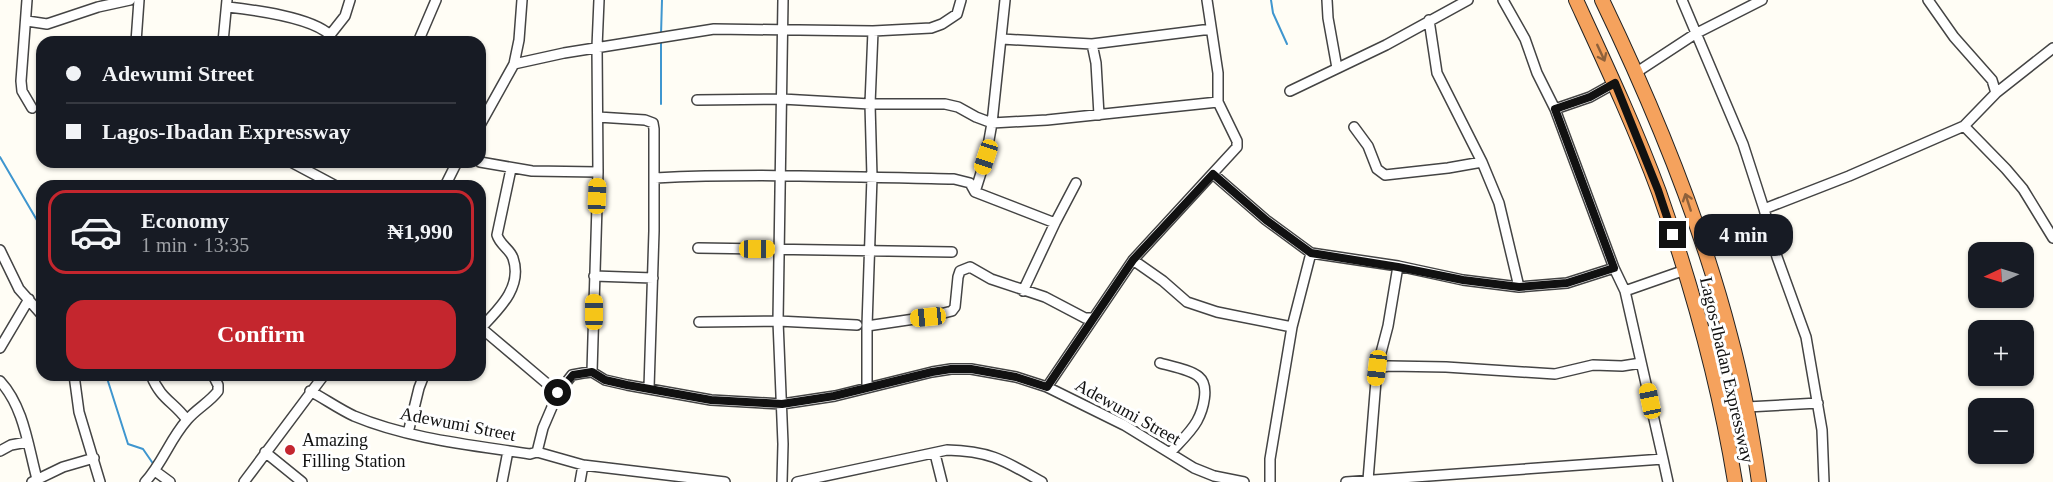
<!DOCTYPE html>
<html lang="en">
<head>
<meta charset="utf-8">
<style>
	:root { --surface:#171b24; --page:#20242c; --text:#f1f3f6; --muted:#9ea1a6; --line:#363941; --accent:#c4262e }
	body { margin:0; font-family:"Times New Roman",serif; background:var(--page); color:var(--text); height:100vh; display:flex; flex-direction:column; font-size:22px; white-space:nowrap }
	* { box-sizing:border-box; margin:0 }
	p { font-size:20px; color:var(--muted) }
	.icon { flex:none; width:33px; height:33px; fill:none; stroke:currentColor; stroke-width:2; stroke-linecap:round; stroke-linejoin:round }
	.map { position:relative; flex:1; overflow:hidden }
	.side { position:absolute; left:36px; top:180px; width:450px; height:201px; display:flex; flex-direction:column; background:var(--surface); border-radius:18px; box-shadow:0 2px 4px #0004 }
	.side>* { flex:none }
	.top-card { position:absolute; left:36px; top:36px; width:450px; height:132px; border-radius:18px; box-shadow:0 2px 4px #0004; display:grid; align-content:center; height:132px; padding:0 30px; background:var(--surface) }
	.needle { width:39px; rotate:266deg }
	.buttons { position:absolute; left:1968px; top:242px; display:grid; gap:12px }
	.buttons a { display:grid; place-items:center; width:66px; height:66px; border-radius:12px; background:var(--surface); box-shadow:0 2px 4px #0004; font-size:30px }
	.end { position:absolute; width:27px; height:27px; margin:-14px; border:8px solid #111; background:#fff; box-shadow:0 0 0 3px #fff }
	.from { border-radius:50% }
	.bubble { position:absolute; height:42px; border-radius:18px; background:var(--surface); box-shadow:0 2px 4px #0004; font-size:20px; font-weight:600; line-height:42px; text-align:center }
	.car { position:absolute; width:18px; height:36px; margin:-18px -9px; border-radius:8px; box-shadow:0 0 4px 2px #0007; background:linear-gradient(#f5c518 24%,#345 0 40%,#f5c518 0 76%,#345 0 86%,#f5c518 0) }
	.top-card b { display:flex; align-items:center; gap:21px; height:57px; font-size:22px }
	.top-card b+b { border-top:2px solid var(--line) }
	.top-card i { width:15px; height:15px; background:var(--text) }
	ul { padding:10px 0 0; list-style:none }
	li { display:flex; align-items:center; gap:18px; height:84px; margin:0 12px 9px; padding:0 18px; border:3px solid var(--line); border-radius:18px }
	li div { flex:1 }
	li b { display:block; font-size:22px }
	li em { font-style:normal; font-weight:600 }
	li.current { border-color:var(--accent) }
	li>.icon { width:54px; height:54px; stroke-width:1.5 }
	.cta { display:flex; gap:12px; margin-top:auto; padding:12px 30px }
	.cta a { flex:1; height:69px; border-radius:18px; background:var(--accent); color:#fff; font-size:24px; font-weight:600; line-height:69px; text-align:center }
	.map>svg:first-child { display:block }
	.lines { fill:none; stroke-linecap:round; stroke-linejoin:round }
	.stream { stroke:#3f96cf; stroke-width:2 }
	.minor-casing { stroke:#444; stroke-width:12 }
	.highway-casing { stroke:#222; stroke-width:16 }
	.minor { stroke:#fff; stroke-width:9 }
	.highway { stroke:#f5a25d; stroke-width:14 }
	.oneway { stroke:#8e613b }
	.route { stroke:#111; stroke-width:8 }
	.poi-dot { fill:#c4262e; stroke:#fff; stroke-width:2 }
	.labels { text-anchor:middle; stroke-width:6; stroke-linejoin:round; paint-order:stroke }
	.street-label { font-size:18px; fill:#111; stroke:#fff }
	.poi-label { font-size:18px; fill:#111; stroke:#fff; text-anchor:start }
</style>
</head>
<body>
<div class="map">
<svg width="2053" height="482" viewBox="0 0 2053 482">
	<rect width="100%" height="100%" fill="#fffdf5"/>
	<g class="lines">
		<path class="stream" d="M1271,0L1273,13L1287,44
			M661,35L662,0
			M661,40V104
			M0,157L38,222L42,234
			M106,375L128,444L143,449L154,465"/>
		<g class="minor-casing">
			<path id="minor" d="M27,0L21,81L22,91L32,108
				M1327,0L1328,18L1337,68
				M1503,0L1525,39L1537,73L1555,109L1614,268L1625,291
				M1682,0L1743,144L1764,209L1777,257L1806,337L1822,430L1824,482
				M1928,0L1954,37L1992,80L1996,93
				M228,7C254,10 311,17 330,35
				M1429,20L1437,73L1482,162L1499,203L1519,287
				M27,21L47,24L98,7L130,0
				M1002,39L1092,44L1211,29
				M136,42L139,0
				M223,42L227,0
				M327,42L330,35L345,16L350,0
				M418,42L436,0
				M1092,44L1096,63L1099,115
				M514,64L564,53L714,29L873,31L931,28L942,24L957,14L961,0
				M1637,72L1695,34L1762,0
				M1290,91L1386,45L1468,0
				M697,100L782,99L870,104H945L958,107L976,117L992,123L1047,120L1218,102
				M1555,109L1590,97L1615,83
				M598,117L645,120L653,123L654,129V231L649,388
				M480,125L514,64L519,40L522,0
				M1964,126L2006,169L2023,189L2053,238
				M1354,127L1368,146L1377,169L1385,175L1448,168L1482,162
				M291,162L336,186
				M480,162L532,171L598,172
				M1213,174L1266,220L1311,253L1398,266L1463,280L1519,287L1567,283L1614,268
				M655,178C754,173 854,177 954,179L970,183L975,192L1055,223
				M445,186L457,162
				M975,192L986,157L992,123L1005,0
				M1764,209L1849,176L1964,126L1996,93L2053,48
				M698,248L952,252
				M0,250L19,289L42,315
				M1133,260L1163,281L1187,302L1217,312L1292,327
				M594,276L653,278
				M1023,291L1055,223L1076,183
				M699,322L778,321L857,325
				M867,326L928,317L952,311L955,307L958,277L960,271L970,267L991,279L1045,297L1085,318H1093
				M480,327L558,393
				M481,328C499,309 523,287 513,258C510,249 500,245 497,235L511,169
				M0,348L29,299
				M1160,363C1170,366 1192,370 1199,377C1210,386 1203,410 1197,421C1191,432 1179,443 1170,453
				M1377,368L1389,366L1446,367L1555,374L1593,365L1622,366L1641,363
				M592,372L598,172L597,47L599,0
				M74,375L79,412L100,482
				M151,375C161,400 173,401 187,420
				M0,381C24,407 28,446 37,479
				M1047,387L1133,260L1237,147V141L1218,102V73L1207,0
				M867,388V326L872,177L870,104L873,31
				M310,391C325,399 339,409 354,416C409,439 472,445 530,454L537,452L543,428L558,393L572,375L583,373L592,372L605,380L627,385L711,400L782,404L835,396L932,372L951,369H971L1016,377L1047,387L1124,425L1194,468L1214,476L1244,482
				M1747,407L1818,403
				M408,433L419,388L424,375
				M0,451L11,445L27,442
				M265,452L302,482
				M537,452L583,465L725,482
				M935,454L942,482
				M1663,459L1668,482
				M155,471L170,482
				M1368,480L1377,368L1388,326L1398,266
				M32,482L63,467L94,458
				M145,482C162,464 170,439 187,420C196,409 210,402 218,391V385L213,375
				M244,482L324,375
				M502,482L508,451
				M580,482L583,465
				M782,482L783,444L778,321L783,0
				M797,482L947,450C991,451 1005,461 1042,482
				M1270,482V459L1292,327L1311,253
				M1346,482L1663,459L1625,291L1685,270"/>
		</g>
		<g class="highway-casing">
			<path id="highway" d="M1576,0C1605,63 1635,127 1659,192C1692,286 1719,383 1735,482
				M1602,0C1654,108 1700,219 1730,335C1743,383 1752,433 1759,482"/>
		</g>
		<use href="#minor" class="minor"/>
		<use href="#highway" class="highway"/>
	</g>
	<defs><path id="oneway-shaft" d="M-6 0H5M1.5-3L5.5 0L1.5 3" fill="none" stroke-width="1.6" stroke-linecap="round" stroke-linejoin="round" transform="scale(1.5)"/></defs>
	<g class="oneway">
		<use href="#oneway-shaft" transform="translate(1601 53) rotate(65)"/>
		<use href="#oneway-shaft" transform="translate(1688 202) rotate(-108)"/>
	</g>
	<g class="lines">
		<path class="route" d="M558,393L573,375L592,372L605,380L627,385L711,400L782,404L834,396L932,372L951,369H971L1016,377L1047,387L1133,260L1213,174L1266,220L1311,253L1398,267L1463,280L1519,287L1567,283L1614,268L1555,109L1590,97L1615,83L1658,190L1673,235"/>
	</g>
	<circle class="poi-dot" cx="290" cy="450" r="6"/>
	<g class="labels">
		<g class="street-label">
			<text transform="translate(1727 370) rotate(77)" y="6">Lagos-Ibadan Expressway</text>
			<text transform="translate(1128 412) rotate(29)" y="6">Adewumi Street</text>
			<text transform="translate(458 424) rotate(11)" y="6">Adewumi Street</text>
		</g>
		<g class="poi-label">
			<text x="302" y="446">Amazing<tspan x="302" dy="21">Filling Station</tspan></text>
		</g>
	</g>
</svg>
<div class="buttons">
<a><svg class="needle" viewBox="-14 -14 28 28"><path d="M0-13l5 13h-10z" fill="#e53935"/><path d="M0 13l5-13h-10z" fill="#9ea1a6"/></svg></a>
<a>+</a>
<a>−</a>
</div>
<i class="end from" style="left:558px;top:393px"></i>
<i class="end" style="left:1673px;top:235px"></i>
<div class="bubble" style="left:1694px;top:214px;width:99px">4 min</div>
<i class="car" style="left:986px;top:157px;rotate:198deg"></i>
<i class="car" style="left:597px;top:196px;rotate:2deg"></i>
<i class="car" style="left:757px;top:249px;rotate:90deg"></i>
<i class="car" style="left:594px;top:312px;rotate:0deg"></i>
<i class="car" style="left:928px;top:317px;rotate:264deg"></i>
<i class="car" style="left:1377px;top:368px;rotate:187deg"></i>
<i class="car" style="left:1650px;top:401px;rotate:348deg"></i>
<div class="top-card">
<b><i class="from"></i>Adewumi Street</b>
<b><i></i>Lagos-Ibadan Expressway</b>
</div>
<section class="side">
<ul>
<li class="current"><svg class="icon" aria-label="car" viewBox="0 0 24 24"><path d="M5 17H2v-5l4-1 3-4h7l3 4 3 1v5h-3M9 17h6M6 11h13"/><circle cx="7" cy="17" r="2"/><circle cx="17" cy="17" r="2"/></svg><div><b>Economy</b><p>1 min · 13:35</p></div><em>₦1,990</em></li>
</ul>
<div class="cta"><a>Confirm</a></div>
</section>
</div>
</body>
</html>
